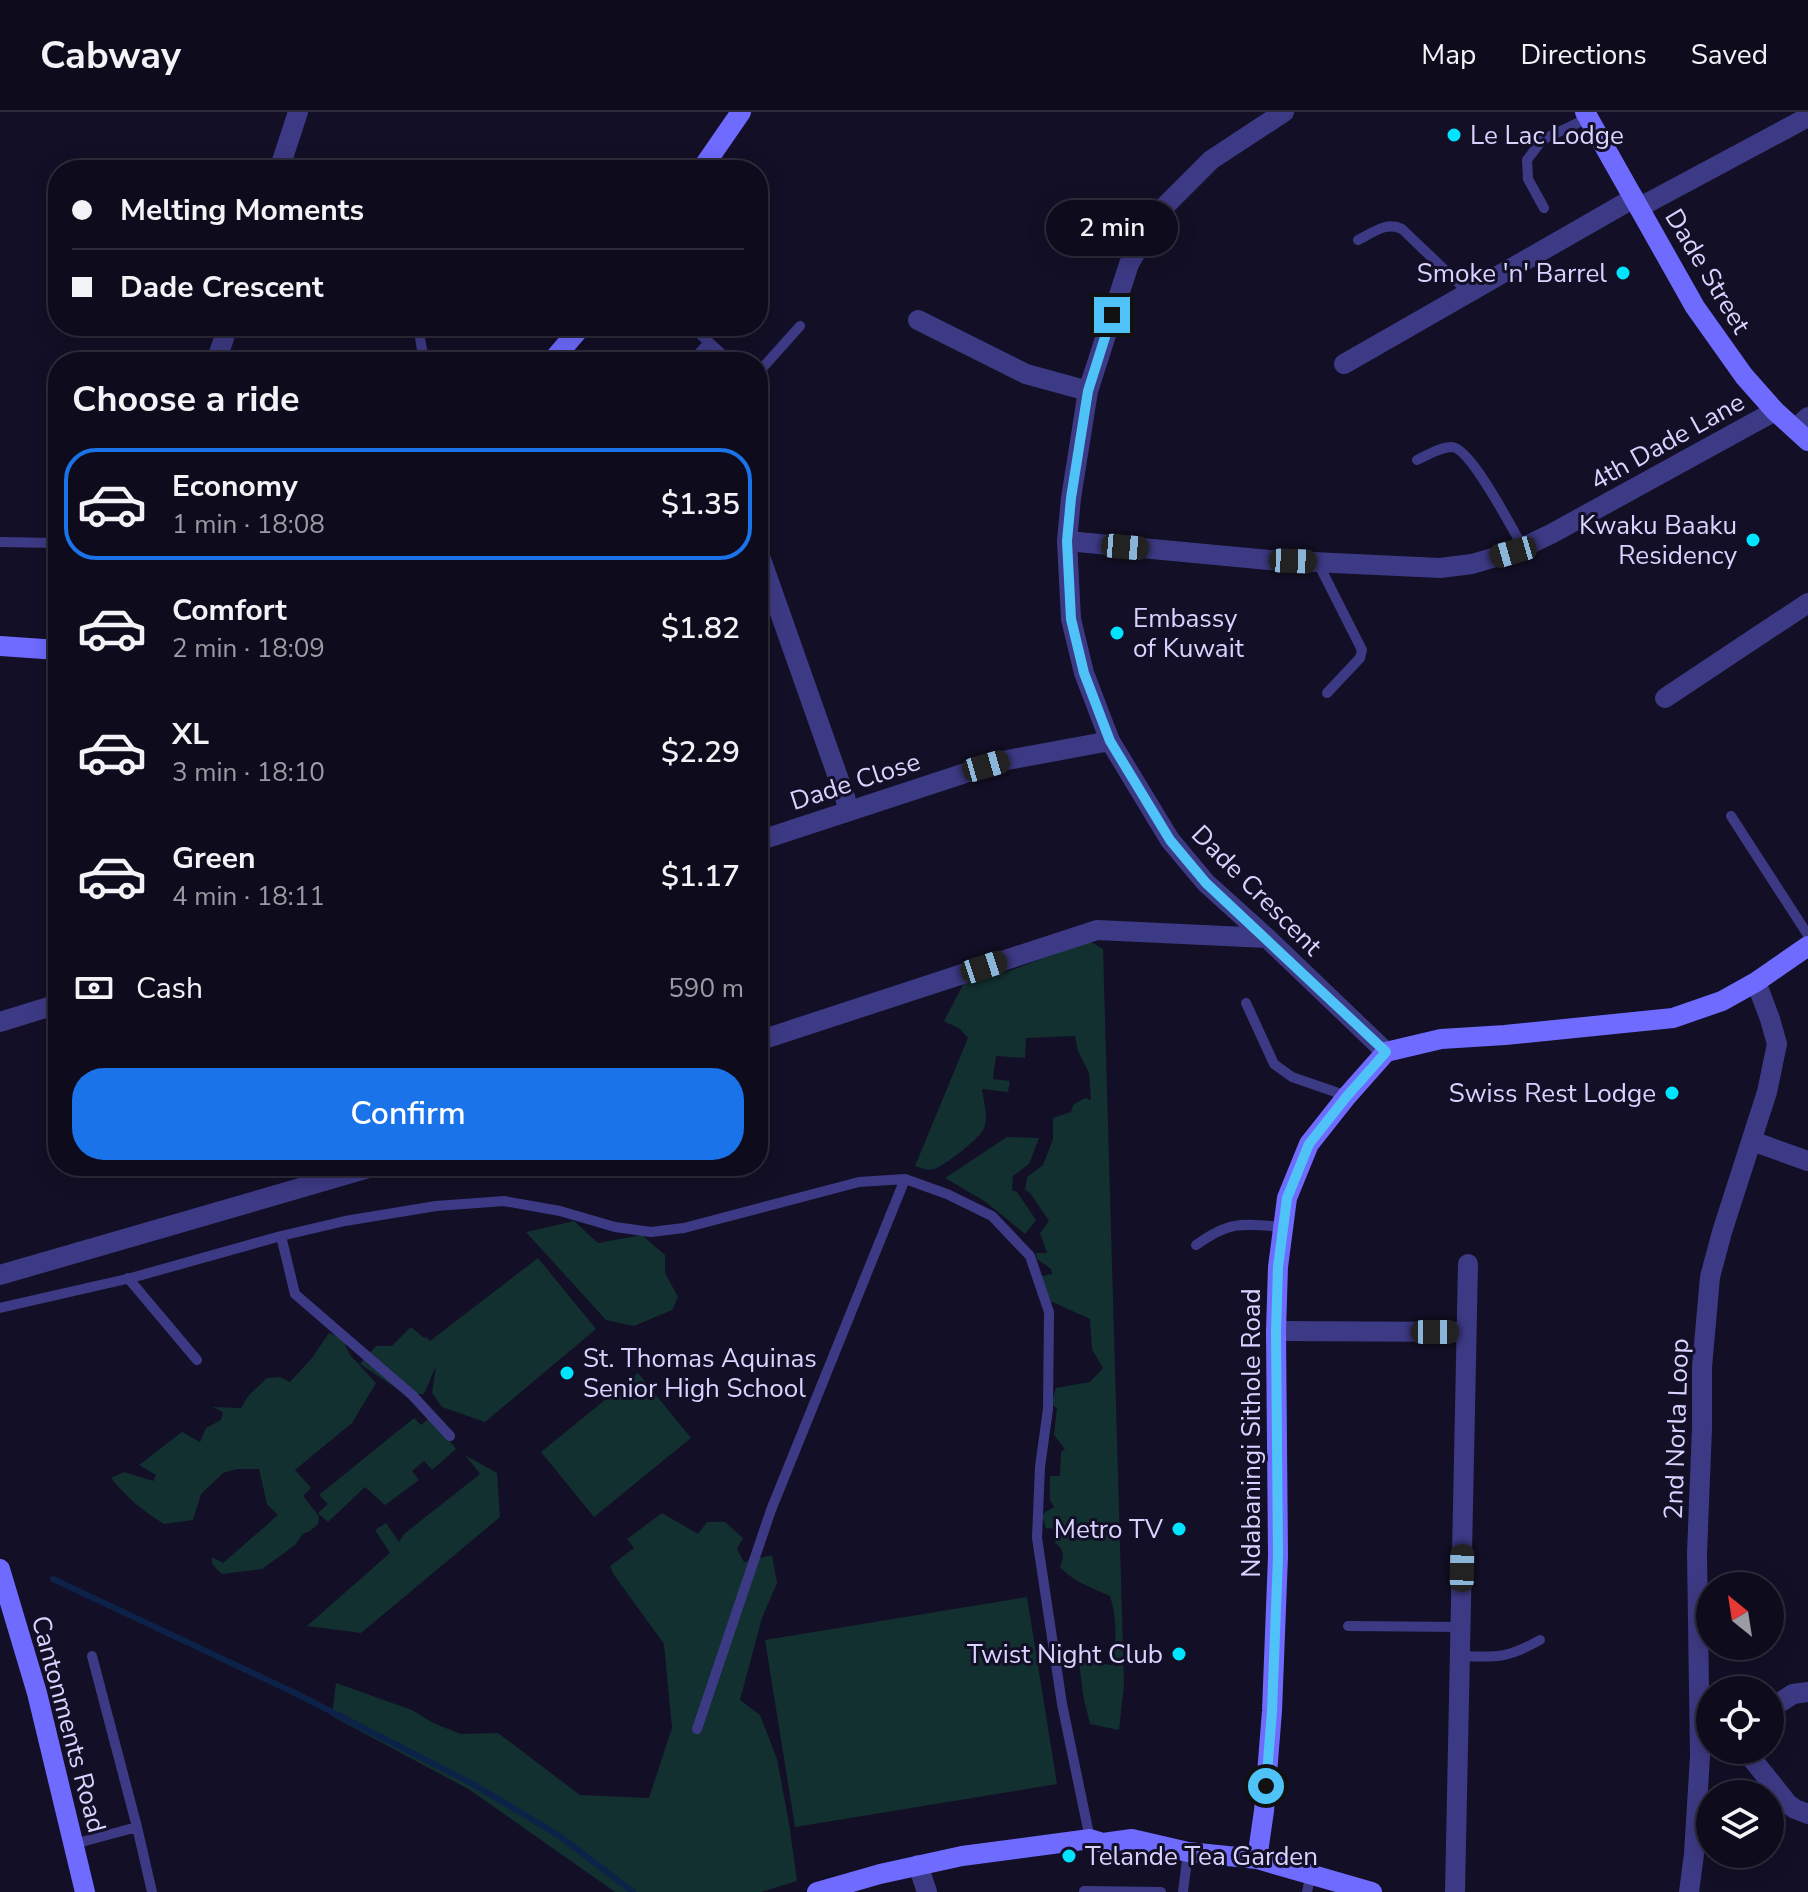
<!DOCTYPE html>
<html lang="en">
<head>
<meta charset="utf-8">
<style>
	:root { --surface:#0e0b1c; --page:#171425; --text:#f1f3f6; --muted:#9b9ba3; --line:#2e2b3b; --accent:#1a73e8 }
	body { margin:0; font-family:"Nunito Sans",sans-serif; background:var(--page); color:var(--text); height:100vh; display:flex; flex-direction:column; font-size:30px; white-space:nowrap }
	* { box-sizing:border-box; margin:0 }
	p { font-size:26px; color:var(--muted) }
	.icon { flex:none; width:44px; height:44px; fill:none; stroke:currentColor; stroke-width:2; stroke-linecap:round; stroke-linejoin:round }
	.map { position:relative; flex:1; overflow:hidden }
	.drawer { position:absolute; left:48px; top:240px; width:720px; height:824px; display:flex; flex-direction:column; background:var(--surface); border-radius:32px; box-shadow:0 4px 20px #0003,0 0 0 2px var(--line) }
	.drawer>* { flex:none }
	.banner { position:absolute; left:48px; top:48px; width:720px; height:176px; border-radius:32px; box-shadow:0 4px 20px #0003,0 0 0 2px var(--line); display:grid; align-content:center; height:176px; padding:0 24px; background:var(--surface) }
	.needle { width:52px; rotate:330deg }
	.tools { position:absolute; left:1696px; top:1460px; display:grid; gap:16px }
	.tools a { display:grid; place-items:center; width:88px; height:88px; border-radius:50%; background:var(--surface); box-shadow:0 4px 20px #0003,0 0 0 2px var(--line); font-size:40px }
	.end { position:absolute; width:36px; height:36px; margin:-18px; border:10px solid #4fc3f7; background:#111; box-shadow:0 0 0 4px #111 }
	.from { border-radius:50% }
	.bubble { position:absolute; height:56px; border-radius:28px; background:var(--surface); box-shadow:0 4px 20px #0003,0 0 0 2px var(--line); font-size:26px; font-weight:600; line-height:56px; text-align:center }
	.car { position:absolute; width:24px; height:48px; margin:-24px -12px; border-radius:10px; box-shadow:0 0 6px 2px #0007; background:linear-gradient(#222 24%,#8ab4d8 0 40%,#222 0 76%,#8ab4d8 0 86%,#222 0) }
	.banner b { display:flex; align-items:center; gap:28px; height:76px; font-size:30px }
	.banner b+b { border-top:2px solid var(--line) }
	.banner i { width:20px; height:20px; background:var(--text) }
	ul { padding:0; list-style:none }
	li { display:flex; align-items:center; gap:24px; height:112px; margin:0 16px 12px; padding:0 8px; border:4px solid transparent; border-radius:32px }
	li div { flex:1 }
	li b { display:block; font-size:30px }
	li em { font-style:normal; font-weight:600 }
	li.current { border-color:var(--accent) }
	li>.icon { width:72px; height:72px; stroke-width:1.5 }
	h2 { padding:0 24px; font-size:36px; line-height:96px }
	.pay { display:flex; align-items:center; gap:20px; height:88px; padding:0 24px; font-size:30px }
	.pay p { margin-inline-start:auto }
	.primary-button { display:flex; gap:16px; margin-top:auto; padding:16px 24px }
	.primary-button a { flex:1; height:92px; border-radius:32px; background:var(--accent); color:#fff; font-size:32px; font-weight:600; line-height:92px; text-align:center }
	header { display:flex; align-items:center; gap:48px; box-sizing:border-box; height:112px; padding:0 40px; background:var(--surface); border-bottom:2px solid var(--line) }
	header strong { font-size:38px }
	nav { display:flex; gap:44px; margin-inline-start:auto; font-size:28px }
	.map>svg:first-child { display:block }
	.green { fill:#12302f }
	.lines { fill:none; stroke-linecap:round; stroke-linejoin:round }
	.stream { stroke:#0c2248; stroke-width:6 }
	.lane { stroke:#3d3a85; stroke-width:10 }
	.street { stroke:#3d3a85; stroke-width:20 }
	.secondary { stroke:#6f6bff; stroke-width:20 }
	.route { stroke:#4fc3f7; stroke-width:10 }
	.poi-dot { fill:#00e5ff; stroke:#130f26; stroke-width:3 }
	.labels { text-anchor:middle; stroke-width:6; stroke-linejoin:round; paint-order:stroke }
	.poi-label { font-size:26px; fill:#d9d4ff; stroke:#130f26; text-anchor:end }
	.street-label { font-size:26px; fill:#d9d4ff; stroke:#130f26 }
</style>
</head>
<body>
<header>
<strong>Cabway</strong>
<nav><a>Map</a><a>Directions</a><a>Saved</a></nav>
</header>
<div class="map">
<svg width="1808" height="1780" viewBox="0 0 1808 1780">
	<rect width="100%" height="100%" fill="#130f26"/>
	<path class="green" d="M1089,829L1103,837L1124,1573L1119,1618L1090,1612L1083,1583L1079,1549L1112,1553C1117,1531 1117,1505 1110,1484C1092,1476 1074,1470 1060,1455C1064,1444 1065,1438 1055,1431V1417L1046,1416L1042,1404L1045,1400L1054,1395L1050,1388V1364H1060L1061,1340L1065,1337L1054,1323L1057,1296L1051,1292L1056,1276L1090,1270L1103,1256L1092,1237L1090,1207L1037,1183L1042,1164L1052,1162L1051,1157L1037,1147L1036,1141H1047L1040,1121L1049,1109L1030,1081L1025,1078L1027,1065L1043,1053L1053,1027V1006L1071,1000L1073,993L1085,986L1091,988L1089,961L1078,939L1075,924L1026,926L1025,946L996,944L993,967L1010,969L1008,980L982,977C983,988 989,1005 984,1016C981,1026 944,1054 934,1057C927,1059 922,1056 915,1054L968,926L960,917L944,909L965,869L1004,861Z
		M1007,1025L1039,1026L1029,1052L1013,1064L1012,1078L1017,1080L1036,1108L1025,1122L986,1090L945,1066Z
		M574,1109L598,1131L642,1123L665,1143V1161L678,1185L672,1198L634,1214L606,1208L526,1120Z
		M538,1146L596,1217L485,1310L442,1295L432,1281L436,1254L424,1282H405L360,1252L376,1234H392L411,1215L424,1226L426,1225L430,1229Z
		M329,1221L342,1226L350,1243L376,1271L352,1311L295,1358L311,1376L303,1384L319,1404L318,1412L310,1419L303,1422L295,1433L262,1457L222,1462L212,1452V1445L223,1451L278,1403L267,1392L259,1357H237L223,1361L201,1382L193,1408L164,1412C143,1399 127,1386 111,1366L124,1360L153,1369L156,1363L139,1353L182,1320L200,1330L206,1316L221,1308L223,1300L213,1295L241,1296L249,1283L267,1266L280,1265L290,1270L312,1246Z
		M638,1261L691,1326L594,1405L541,1340Z
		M431,1305L456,1337L432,1358L424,1349L412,1359L419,1368L385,1393L365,1375L328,1410L318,1401L328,1392L319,1383L414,1306L421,1313Z
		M465,1343L497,1361L500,1405L361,1521L307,1514L390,1441L375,1418L386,1411L399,1430L404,1422L480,1362Z
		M662,1401L698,1422L707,1410H725L743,1426L737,1437L744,1450L772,1443L777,1471L762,1506L740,1588L760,1603L777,1647L789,1711L797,1769L761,1780H615L470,1678L332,1604L336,1571L412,1598L433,1611L461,1622L498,1621L580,1683L649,1686L672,1616L664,1532L614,1463L610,1454L634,1436L627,1427Z
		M1027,1485L1057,1672L795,1715L765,1528Z"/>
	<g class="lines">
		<path class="stream" d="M53,1467L295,1581L473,1672L561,1725L633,1780"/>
		<path class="lane" d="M1544,96L1528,67L1527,48L1542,28L1588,6
			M1358,128C1372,121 1387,109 1402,117L1469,181
			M53,158L58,142
			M418,214L424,250
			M691,214L731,250
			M691,250L709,230
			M758,261L800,214
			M1417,348C1428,343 1440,335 1452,335C1471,336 1512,417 1523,435
			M0,430L58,431
			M1318,451L1362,538L1360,546L1327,581
			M1731,704L1808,823
			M1246,891L1274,952L1292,965L1347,984
			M281,1124L295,1182L412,1283L450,1324
			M1196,1133C1231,1108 1242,1112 1283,1115
			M128,1166L197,1248
			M0,1196L131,1166L281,1124L345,1109L436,1094L504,1089L560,1099L615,1115L651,1120L684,1116L859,1070L905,1067L947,1082L992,1104L1030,1144L1049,1200L1048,1297L1040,1355L1037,1426L1062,1592L1090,1727
			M1348,1514L1460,1515
			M1460,1544C1497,1545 1506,1547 1540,1528
			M697,1617L771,1398L905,1067
			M137,1715L152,1780
			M74,1732L137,1715L92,1544
			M1084,1779L1161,1780
			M1183,1780L1188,1740
			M1307,1780L1311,1762"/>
		<path class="street" d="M1284,0L1211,48L1159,100L1129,152L1088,279L1071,386L1067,429L1071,507L1084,561L1110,629L1170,728L1206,771L1267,826L1386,940
			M279,58L298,0
			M1640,95L1808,5
			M918,208L1026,262L1088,279
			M216,250L228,214
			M1344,252L1634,86
			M1795,317L1808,305
			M1067,429L1269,448L1440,456L1472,452L1513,440L1551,422L1775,299
			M761,447L845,685L848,698
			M1665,586L1808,491
			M758,729L1002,649L1110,629
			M0,910L58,892
			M758,929L1097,818L1267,826
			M1752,1029L1808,1049
			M0,1163L376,1054
			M1276,1219L1466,1220
			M1770,1597L1793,1582L1808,1580
			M1745,1638L1788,1692L1795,1697L1808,1702
			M918,1753L927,1780
			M1455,1780L1468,1152
			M1689,1780L1694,1742L1700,1644L1697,1441L1702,1316V1255L1710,1165L1722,1120L1767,980L1777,932L1770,907L1756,870"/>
		<path class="secondary" d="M1585,0L1695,195L1744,264L1775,299L1808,329
			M701,58L741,0
			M551,250L582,214
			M0,534L58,538
			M0,1457L37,1581L85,1780
			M1257,1747L1264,1699L1272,1599L1278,1444L1276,1219L1278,1155L1287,1086L1309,1032L1347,984L1386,940L1441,927L1505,923L1673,906L1722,889L1756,870L1808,834
			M817,1780L880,1762L962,1744L1090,1727L1103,1731L1132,1727L1188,1740L1257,1747L1372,1780"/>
	</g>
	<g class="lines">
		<path class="route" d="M1112,203L1088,279L1071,386L1067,429L1071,507L1084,561L1110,629L1170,728L1206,771L1386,940L1347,984L1309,1032L1287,1086L1278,1155L1276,1219L1278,1444L1272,1599L1266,1674"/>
	</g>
	<g class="poi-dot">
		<circle cx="1454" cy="23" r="8"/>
		<circle cx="1623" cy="161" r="8"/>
		<circle cx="1753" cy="428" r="8"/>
		<circle cx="1117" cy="521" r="8"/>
		<circle cx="1672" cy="981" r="8"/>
		<circle cx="567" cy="1261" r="8"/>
		<circle cx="1179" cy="1417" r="8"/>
		<circle cx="1179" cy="1542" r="8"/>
		<circle cx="1069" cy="1744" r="8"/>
	</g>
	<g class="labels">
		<g class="poi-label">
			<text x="1470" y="32" text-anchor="start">Le Lac Lodge</text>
			<text x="1607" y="170">Smoke 'n' Barrel</text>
			<text x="1737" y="422">Kwaku Baaku<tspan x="1737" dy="30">Residency</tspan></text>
			<text x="1133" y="515" text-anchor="start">Embassy<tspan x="1133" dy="30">of Kuwait</tspan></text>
			<text x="1656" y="990">Swiss Rest Lodge</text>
			<text x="583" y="1255" text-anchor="start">St. Thomas Aquinas<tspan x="583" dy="30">Senior High School</tspan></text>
			<text x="1163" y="1426">Metro TV</text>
			<text x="1163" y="1551">Twist Night Club</text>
			<text x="1085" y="1753" text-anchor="start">Telande Tea Garden</text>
		</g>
		<g class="street-label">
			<text transform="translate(1708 159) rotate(59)" y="9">Dade Street</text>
			<text transform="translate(1667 329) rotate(-29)" y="9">4th Dade Lane</text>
			<text transform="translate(855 669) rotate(-18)" y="9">Dade Close</text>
			<text transform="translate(1257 778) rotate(45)" y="9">Dade Crescent</text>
			<text transform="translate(1676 1317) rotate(-88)" y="9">2nd Norla Loop</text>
			<text transform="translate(1251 1321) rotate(-90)" y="9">Ndabaningi Sithole Road</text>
			<text transform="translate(69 1612) rotate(75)" y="9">Cantonments Road</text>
		</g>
	</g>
</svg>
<div class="tools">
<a><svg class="needle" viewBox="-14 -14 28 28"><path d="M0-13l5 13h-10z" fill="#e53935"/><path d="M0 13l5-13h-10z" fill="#9b9ba3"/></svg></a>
<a><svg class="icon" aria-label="locate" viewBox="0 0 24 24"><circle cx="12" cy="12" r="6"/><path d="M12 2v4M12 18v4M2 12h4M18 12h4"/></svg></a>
<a><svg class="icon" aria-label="layers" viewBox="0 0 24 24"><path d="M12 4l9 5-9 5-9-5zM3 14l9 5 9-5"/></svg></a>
</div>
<i class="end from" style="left:1266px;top:1674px"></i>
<i class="end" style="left:1112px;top:203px"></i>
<div class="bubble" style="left:1046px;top:88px;width:132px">2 min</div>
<i class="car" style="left:1125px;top:435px;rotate:95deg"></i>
<i class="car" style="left:1513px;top:440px;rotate:254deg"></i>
<i class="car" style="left:1293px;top:449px;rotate:92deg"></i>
<i class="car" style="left:986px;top:654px;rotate:74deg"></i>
<i class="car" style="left:984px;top:855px;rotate:72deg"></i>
<i class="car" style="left:1435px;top:1220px;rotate:90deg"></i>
<i class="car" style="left:1462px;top:1456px;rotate:1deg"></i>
<div class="banner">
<b><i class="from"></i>Melting Moments</b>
<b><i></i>Dade Crescent</b>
</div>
<section class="drawer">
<h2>Choose a ride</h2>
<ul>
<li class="current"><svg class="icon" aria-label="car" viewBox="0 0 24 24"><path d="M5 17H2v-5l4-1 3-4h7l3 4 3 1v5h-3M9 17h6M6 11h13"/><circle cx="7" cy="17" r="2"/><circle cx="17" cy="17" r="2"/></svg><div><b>Economy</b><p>1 min · 18:08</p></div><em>$1.35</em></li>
<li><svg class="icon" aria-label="car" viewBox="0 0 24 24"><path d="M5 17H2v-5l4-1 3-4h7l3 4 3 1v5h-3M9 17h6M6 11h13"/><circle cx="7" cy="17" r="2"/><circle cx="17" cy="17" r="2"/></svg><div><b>Comfort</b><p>2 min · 18:09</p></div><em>$1.82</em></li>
<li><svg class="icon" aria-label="car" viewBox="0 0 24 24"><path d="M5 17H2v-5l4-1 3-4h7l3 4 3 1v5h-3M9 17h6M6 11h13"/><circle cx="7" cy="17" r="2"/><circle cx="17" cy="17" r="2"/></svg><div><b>XL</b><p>3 min · 18:10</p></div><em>$2.29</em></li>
<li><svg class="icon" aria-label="car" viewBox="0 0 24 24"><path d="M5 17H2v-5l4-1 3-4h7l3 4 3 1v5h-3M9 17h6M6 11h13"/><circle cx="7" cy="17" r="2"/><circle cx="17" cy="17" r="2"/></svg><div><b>Green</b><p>4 min · 18:11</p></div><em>$1.17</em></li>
</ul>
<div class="pay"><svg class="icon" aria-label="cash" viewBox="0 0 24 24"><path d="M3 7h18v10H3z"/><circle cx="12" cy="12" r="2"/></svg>Cash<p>590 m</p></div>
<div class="primary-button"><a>Confirm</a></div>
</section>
</div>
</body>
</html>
